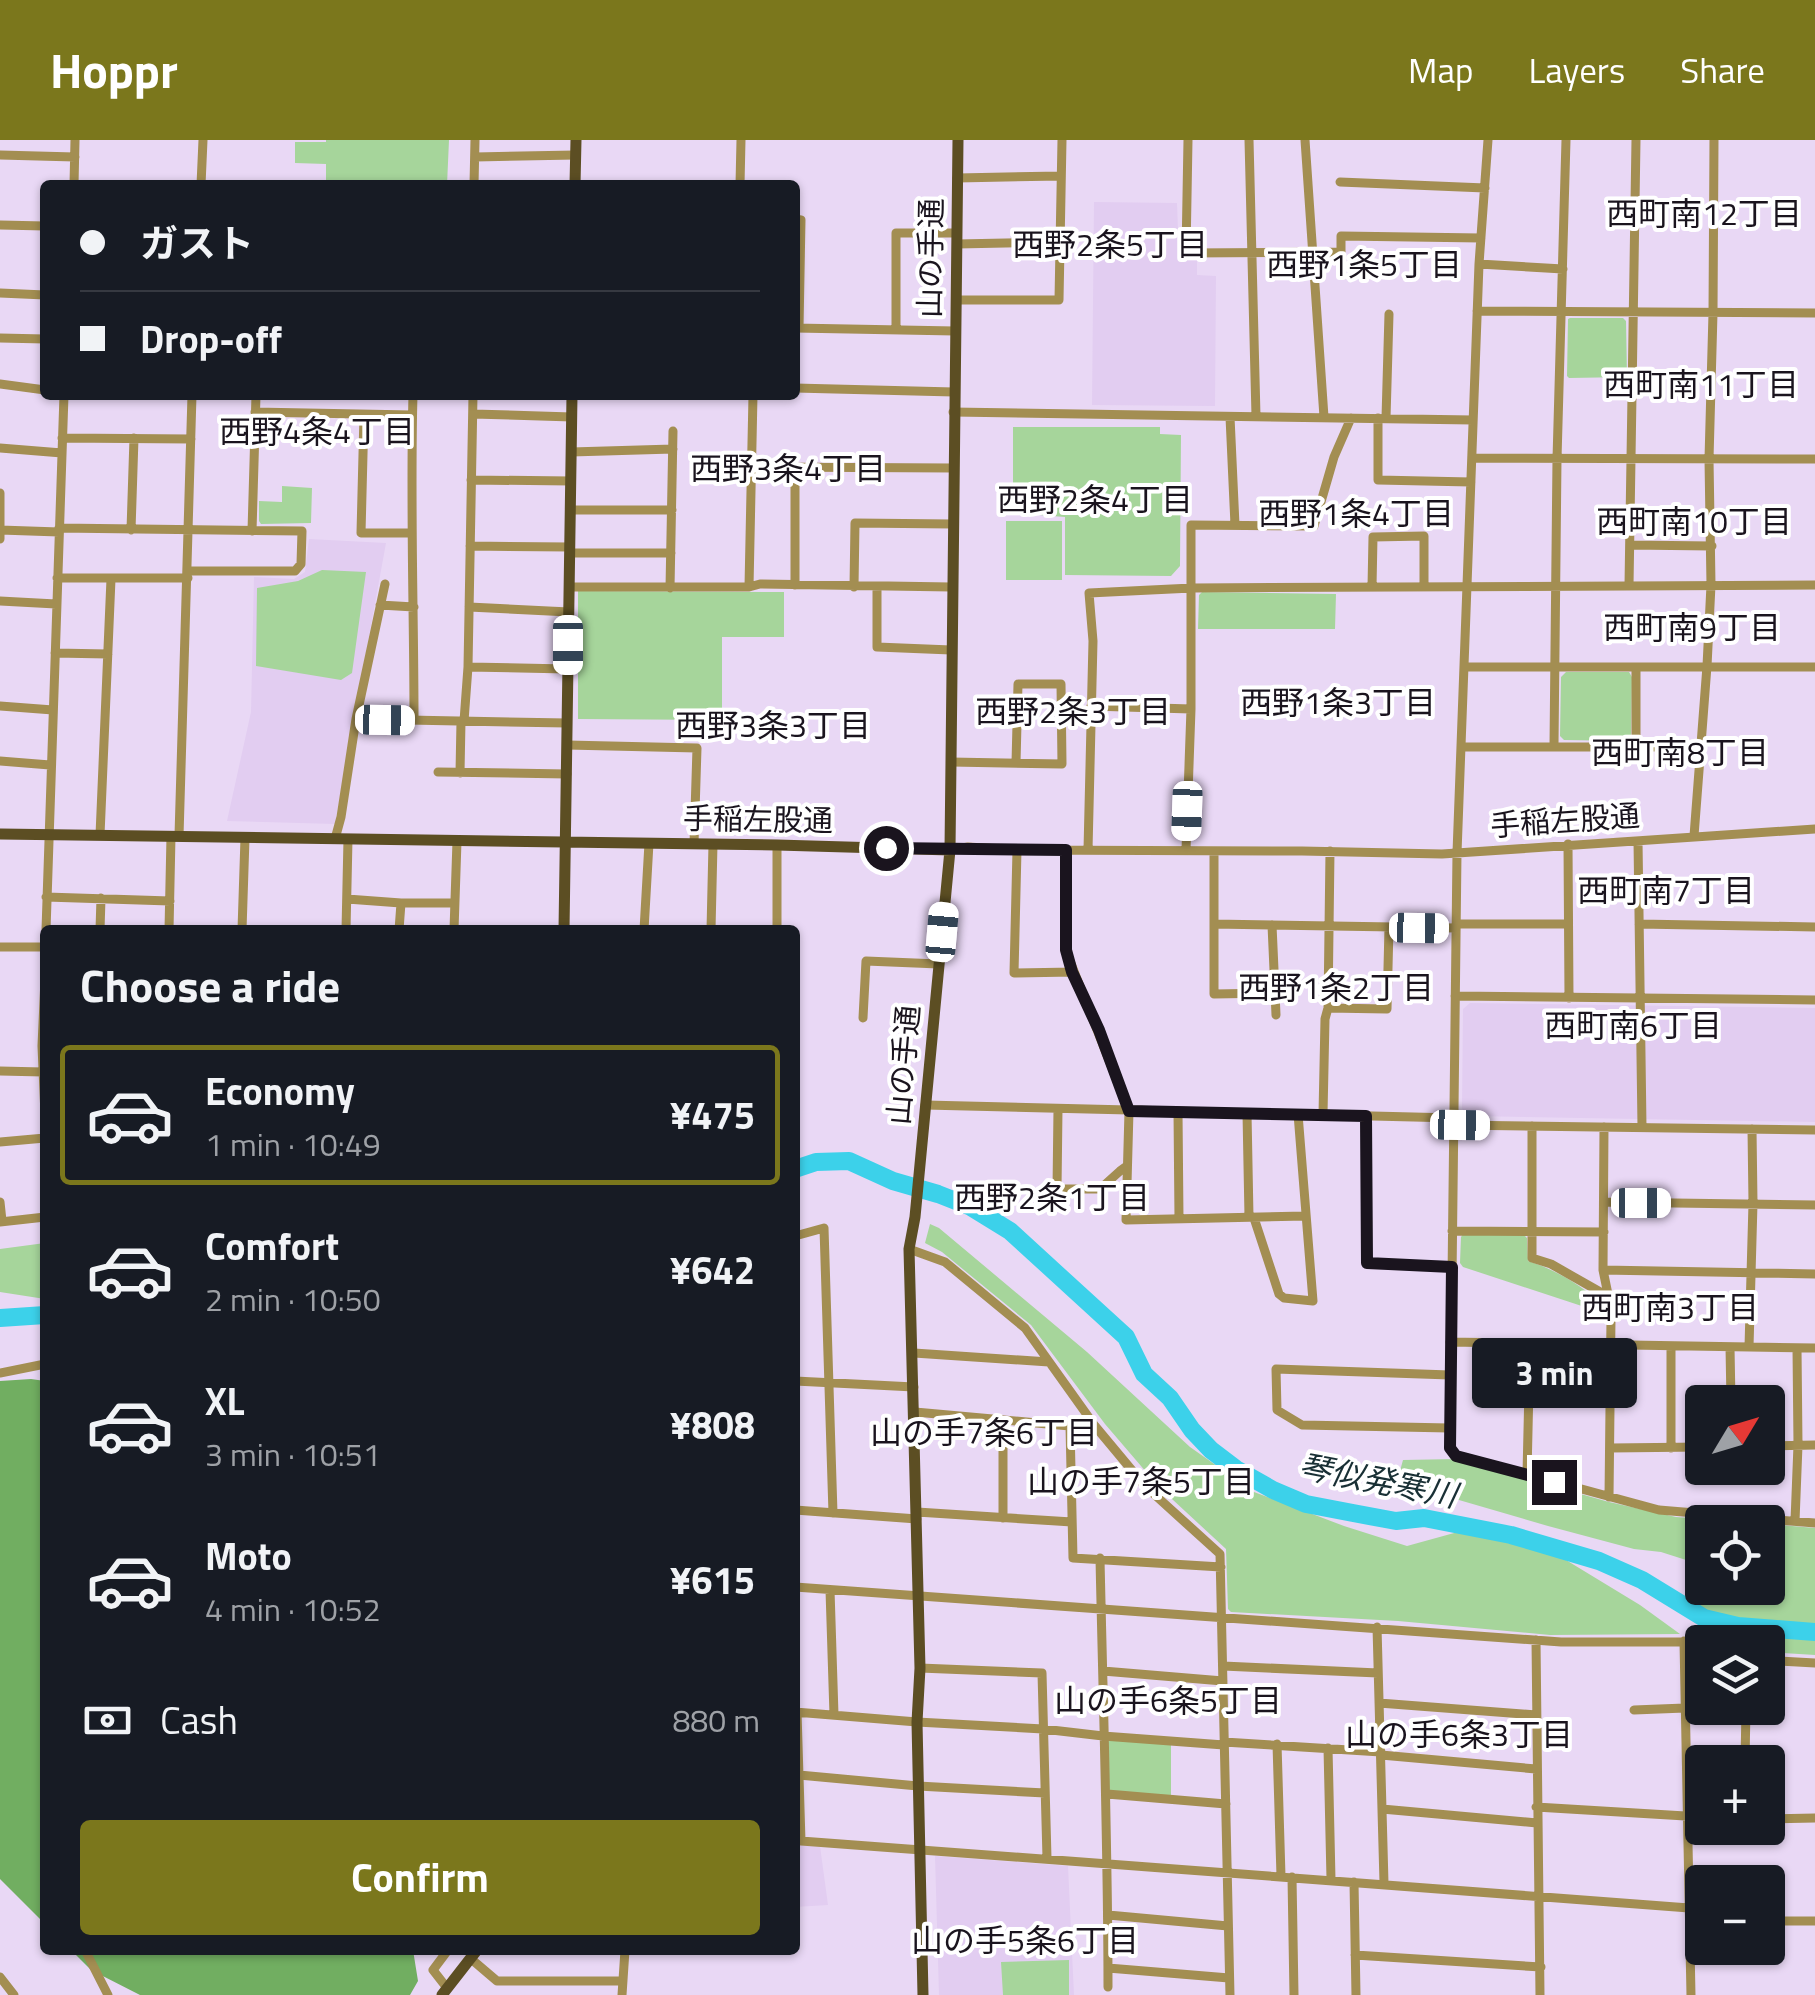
<!DOCTYPE html>
<html lang="en">
<head>
<meta charset="utf-8">
<style>
	:root { --surface:#171b24; --page:#20242c; --text:#f1f3f6; --muted:#9ea1a6; --line:#363941; --accent:#7b771c }
	body { margin:0; font-family:"Titillium Web","Noto Sans JP",sans-serif; background:var(--page); color:var(--text); height:100vh; display:flex; flex-direction:column; font-size:38px; white-space:nowrap }
	* { box-sizing:border-box; margin:0 }
	p { font-size:32px; color:var(--muted) }
	.icon { flex:none; width:55px; height:55px; fill:none; stroke:currentColor; stroke-width:2; stroke-linecap:round; stroke-linejoin:round }
	.map { position:relative; flex:1; overflow:hidden }
	.side { position:absolute; left:40px; top:785px; width:760px; height:1030px; display:flex; flex-direction:column; background:var(--surface); border-radius:10px; box-shadow:0 2px 8px #0004 }
	.side>* { flex:none }
	.hud { position:absolute; left:40px; top:40px; width:760px; height:220px; border-radius:10px; box-shadow:0 2px 8px #0004; display:grid; align-content:center; height:220px; padding:0 40px; background:var(--surface) }
	.needle { width:65px; rotate:52deg }
	.fabs { position:absolute; left:1685px; top:1245px; display:grid; gap:20px }
	.fabs a { display:grid; place-items:center; width:100px; height:100px; border-radius:10px; background:var(--surface); box-shadow:0 2px 8px #0004; font-size:50px }
	.end { position:absolute; width:45px; height:45px; margin:-22px; border:12px solid #1a141e; background:#fff; box-shadow:0 0 0 5px #fff }
	.from { border-radius:50% }
	.bubble { position:absolute; height:70px; border-radius:10px; background:var(--surface); box-shadow:0 2px 8px #0004; font-size:32px; font-weight:700; line-height:70px; text-align:center }
	.car { position:absolute; width:30px; height:60px; margin:-30px -15px; border-radius:12px; box-shadow:0 0 8px 2px #0007; background:linear-gradient(#fff 24%,#345 0 40%,#fff 0 76%,#345 0 86%,#fff 0) }
	.hud b { display:flex; align-items:center; gap:35px; height:95px; font-size:38px }
	.hud b+b { border-top:2px solid var(--line) }
	.hud i { width:25px; height:25px; background:var(--text) }
	ul { padding:0; list-style:none }
	li { display:flex; align-items:center; gap:30px; height:140px; margin:0 20px 15px; padding:0 20px; border:5px solid transparent; border-radius:10px }
	li div { flex:1 }
	li b { display:block; font-size:38px }
	li em { font-style:normal; font-weight:700 }
	li.selected { border-color:var(--accent) }
	li>.icon { width:90px; height:90px; stroke-width:1.5 }
	h2 { padding:0 40px; font-size:45px; line-height:120px }
	.pay { display:flex; align-items:center; gap:25px; height:110px; padding:0 40px; font-size:38px }
	.pay p { margin-inline-start:auto }
	.button { display:flex; gap:20px; margin-top:auto; padding:20px 40px }
	.button a { flex:1; height:115px; border-radius:10px; background:var(--accent); color:#fff; font-size:40px; font-weight:700; line-height:115px; text-align:center }
	header { display:flex; align-items:center; gap:60px; box-sizing:border-box; height:140px; padding:0 50px; background:var(--accent); color:#fff }
	header strong { font-size:48px }
	nav { display:flex; gap:55px; margin-inline-start:auto; font-size:35px }
	.map>svg:first-child { display:block }
	.built { fill:#e2cdf1 }
	.green { fill:#a6d59b }
	.forest { fill:#71ae61 }
	.lines { fill:none; stroke-linecap:round; stroke-linejoin:round }
	.river { stroke:#3cd1ea; stroke-width:18 }
	.minor { stroke:#a38e52; stroke-width:9 }
	.major { stroke:#5c4e23; stroke-width:11 }
	.route { stroke:#1a141e; stroke-width:12 }
	.labels { text-anchor:middle; stroke-width:8; stroke-linejoin:round; paint-order:stroke }
	.street-label { font-size:30px; fill:#1a141e; stroke:#fff }
	.neighbourhood-label { font-size:32px; fill:#1a141e; stroke:#fff }
	.water-label { font-size:32px; font-style:italic; fill:#193035; stroke:#fff }
</style>
</head>
<body>
<header>
<strong>Hoppr</strong>
<nav><a>Map</a><a>Layers</a><a>Share</a></nav>
</header>
<div class="map">
<svg width="1815" height="1855" viewBox="0 0 1815 1855">
	<rect width="100%" height="100%" fill="#e9d8f5"/>
	<path class="built" d="M1094,62L1177,63L1179,117L1197,119V135L1216,136L1215,266L1092,265Z
		M309,399L386,403L335,684L227,681L251,572L254,437L294,439L305,432Z
		M1470,863L1815,868V982L1471,976L1462,969L1463,869Z
		M795,1670L798,1705L820,1706L828,1765L795,1767Z
		M935,1716L1068,1726L1074,1855H939Z"/>
	<path class="green" d="M326,0H449L447,45H326V24L295,23V2H326Z
		M1570,178H1623L1626,181L1627,237L1569,238L1567,236L1568,179Z
		M1013,287H1160V294L1181,295L1180,426L1171,436L1065,435V377L1013,373Z
		M282,346L312,348L311,383L261,384L259,381V361L282,362Z
		M1006,381H1062V440H1006Z
		M322,430L366,432L352,533L341,540L256,526L257,448L298,441Z
		M578,451L784,452V497H722V580L578,579Z
		M1202,452L1336,454L1335,489H1198L1199,455Z
		M1566,532H1629L1632,537L1631,598L1628,601L1564,600L1560,596L1561,537Z
		M930,1084L939,1088L1087,1212L1190,1307L1254,1352L1344,1386L1407,1406L1465,1390L1561,1417L1640,1465L1680,1494L1550,1495L1398,1481L1231,1472L1228,1469L1226,1409L1159,1347L1105,1284L1031,1185L942,1112L925,1103Z
		M1463,1094L1524,1095L1527,1098L1528,1121C1559,1131 1582,1146 1606,1167L1603,1173L1463,1127L1460,1123L1461,1097Z
		M45,1103V1159L0,1152V1109Z
		M1456,1319L1609,1362L1676,1377L1744,1382H1702V1448H1768V1384L1815,1388V1515L1783,1513L1768,1508V1502H1746L1722,1496L1690,1459L1686,1420L1661,1412L1634,1409L1548,1386L1397,1342L1403,1320Z
		M1110,1599L1171,1604V1656L1111,1651L1109,1649L1108,1602Z
		M1069,1820V1855H1003L1001,1822Z"/>
	<path class="forest" d="M31,1239L45,1241V1784L0,1739V1241Z
		M71,1810H413L418,1841L410,1855H140L91,1830Z"/>
	<g class="lines">
		<path class="river" d="M795,1029L816,1022L849,1021L893,1041L938,1054L971,1067L1010,1091L1126,1197L1144,1234L1170,1258L1192,1290L1211,1310L1236,1329L1273,1350L1306,1364L1353,1373L1396,1381L1424,1378L1511,1395L1599,1421L1642,1440L1704,1478L1738,1486L1815,1492
			M0,1178L45,1175"/>
		<path class="minor" d="M1188,0L1186,113L1341,112V96L1481,98
			M1249,0L1256,276
			M1305,0L1324,277
			M1488,0L1479,124L1457,713L1450,1308L1456,1315L1659,1370L1815,1383
			M0,15L75,17
			M475,17L576,15
			M957,38L1061,36
			M1340,42L1485,48
			M74,45L75,0
			M201,45L203,0
			M474,45L475,0
			M740,45L741,0
			M795,79L801,80L799,188
			M0,85L45,86
			M957,104L1060,102
			M1479,124L1563,129
			M0,153L45,155
			M956,160H1059L1062,0
			M1477,171L1815,173
			M795,188L955,191
			M896,190V93H957
			M0,198L45,199
			M0,244L45,250
			M795,248L954,252
			M413,255C410,363 414,472 414,580
			M255,272L412,275
			M953,272L1473,280
			M473,274L572,277
			M364,275L361,393H410
			M1230,277L1235,385
			M1378,278V340L1471,342
			M1386,278L1389,174
			M62,298L191,299
			M0,308L62,313
			M571,312L673,309
			M1472,318L1815,319
			M752,327L953,328
			M471,340L571,341
			M0,353V399
			M571,370H672
			M59,388L302,391L301,424L295,431H188
			M0,390L59,392
			M131,390L134,298
			M252,391L256,255
			M1630,405L1712,406
			M470,406L570,407
			M570,413H671
			M57,438H188
			M795,445V327
			M877,446V507L951,510
			M1629,446L1636,0
			M570,447H749L760,444L951,447
			M749,447L753,255
			M854,447L855,383L952,384
			M1372,447L1373,397L1424,396V446
			M670,448L673,291
			M0,461L56,464
			M380,465L414,467
			M469,467L569,472
			M55,513L108,514
			M468,527L567,529
			M1464,527H1815
			M0,566L53,570
			M1091,566L1191,569
			M356,579L567,583
			M464,581L468,527L473,255
			M567,605L697,608L694,704
			M1554,605L1557,319L1566,0
			M1636,606V527
			M1461,607H1701
			M0,621L50,625
			M951,622L1062,624L1061,544H1018L1016,623
			M438,632L567,634
			M460,633L461,581
			M100,695L111,439
			M179,696L192,255
			M1694,696L1707,526L1711,445L1709,319L1713,173L1714,0
			M335,699L341,677L356,579L385,444
			M1638,701L1642,987
			M1568,704L1569,858
			M950,710L968,707L1017,710L1302,711L1442,714L1815,689
			M1017,710L1014,833L1073,832
			M1067,710L1066,811L1129,971L1126,1080L1305,1076
			M1088,710L1093,501L1089,453L1192,448L1815,445
			M1186,710L1191,569V385L1314,386L1334,317L1351,278
			M1214,711V854L1274,853
			M46,757L170,761
			M347,759L401,763H454
			M1214,784L1456,788
			M1456,784H1568
			M1639,784L1815,787
			M1272,785L1276,875
			M46,790L64,255
			M100,790L101,758
			M169,790L171,696
			M242,790L245,698
			M346,790L348,699
			M399,790L401,763
			M454,790L457,701
			M644,790L649,703
			M711,790L713,704
			M777,790V705
			M0,807H45
			M45,839L42,906L45,975
			M1455,856L1815,860
			M1328,868L1387,869L1389,787
			M863,878L866,821L939,824
			M0,931L43,932
			M925,965L1454,978
			M1058,969L1057,1049H1100L1120,1031L1127,1026
			M1178,972L1179,1079
			M1247,973L1249,1077
			M1323,974L1325,879L1328,868L1330,711
			M1366,976L1367,1123L1452,1127
			M1454,985L1815,990
			M1532,986V1118L1551,1124L1609,1157
			M1604,987L1603,1130L1610,1164L1611,1178L1609,1357
			M0,1002L45,998
			M0,1062L2,1081
			M1604,1062L1815,1065
			M1254,1078L1279,1154L1284,1158L1313,1161L1298,974
			M0,1082L45,1077
			M1452,1091L1604,1092
			M795,1096L824,1088L833,1373
			M909,1109L945,1122L1025,1188L1095,1286L1145,1346L1220,1414L1230,1855
			M1603,1130L1815,1134
			M1450,1202L1815,1208
			M1671,1206V1308
			M1730,1207L1731,1262
			M1749,1207L1753,1063L1752,989
			M914,1213L1049,1222
			M0,1233L45,1224
			M795,1241L914,1247
			M915,1272L1070,1286H1095
			M1070,1286L1073,1418L1221,1427
			M1449,1288L1302,1285L1277,1270L1276,1229L1450,1235
			M1768,1306L1815,1305
			M1610,1308L1702,1307
			M1527,1334L1530,1203
			M795,1370L917,1379
			M917,1372L1072,1382
			M1003,1378V1280
			M1795,1381L1798,1305L1797,1208
			M1100,1418C1103,1561 1108,1704 1108,1847
			M795,1447L1561,1502H1715
			M830,1450L834,1575
			M1377,1487L1384,1743
			M1536,1500L1540,1855
			M1684,1501L1691,1855
			M1768,1518L1779,1521L1815,1523
			M1223,1526L1378,1533
			M920,1528L1042,1533L1047,1718
			M1103,1531L1223,1541
			M1379,1563L1536,1575
			M1634,1570L1685,1568
			M795,1572L917,1582L1043,1589L1103,1596L1224,1605
			M797,1572L801,1701C1097,1724 1393,1744 1689,1768
			M1224,1602L1381,1612
			M1277,1604L1281,1736
			M1328,1608L1331,1739
			M1381,1615L1536,1629
			M1745,1622L1746,1568
			M799,1635L918,1646L1045,1653
			M1107,1654L1226,1664
			M1536,1667L1702,1677
			M1382,1669L1537,1683
			M1768,1679L1815,1678
			M1292,1737L1294,1855
			M1354,1742L1356,1855
			M1108,1775L1228,1786
			M1768,1781H1815
			M86,1812L108,1855
			M1355,1815L1541,1827
			M470,1818L497,1841H623
			M1108,1828L1229,1838
			M0,1837L14,1855
			M447,1848L433,1830L448,1810
			M622,1855L625,1810"/>
		<path class="major" d="M575,45L576,0
			M0,694L777,705L950,710
			M564,790L572,255
			M442,1855L477,1810
			M923,1855L917,1582L920,1528L909,1109L915,1077L950,710L958,0"/>
	</g>
	<g class="lines">
		<path class="route" d="M886,708L1066,710V810L1072,832L1099,890L1129,971L1366,976L1367,1123L1452,1127L1450,1308L1456,1316L1554,1342"/>
	</g>
	<g class="labels">
		<g class="street-label">
			<text transform="translate(931 118) rotate(-89)" y="10">山の手通</text>
			<text transform="translate(758 680) rotate(1)" y="10">手稲左股通</text>
			<text transform="translate(1565 681) rotate(-4)" y="10">手稲左股通</text>
			<text transform="translate(904 925) rotate(-85)" y="10">山の手通</text>
		</g>
		<g class="neighbourhood-label">
			<text x="1704" y="85">西町南12丁目</text>
			<text x="1110" y="116">西野2条5丁目</text>
			<text x="1364" y="136">西野1条5丁目</text>
			<text x="1701" y="256">西町南11丁目</text>
			<text x="317" y="303">西野4条4丁目</text>
			<text x="788" y="340">西野3条4丁目</text>
			<text x="1095" y="371">西野2条4丁目</text>
			<text x="1356" y="385">西野1条4丁目</text>
			<text x="1694" y="393">西町南10丁目</text>
			<text x="1692" y="499">西町南9丁目</text>
			<text x="1338" y="574">西野1条3丁目</text>
			<text x="1073" y="583">西野2条3丁目</text>
			<text x="773" y="597">西野3条3丁目</text>
			<text x="1680" y="624">西町南8丁目</text>
			<text x="1666" y="762">西町南7丁目</text>
			<text x="1336" y="859">西野1条2丁目</text>
			<text x="1633" y="897">西町南6丁目</text>
			<text x="1052" y="1069">西野2条1丁目</text>
			<text x="1670" y="1179">西町南3丁目</text>
			<text x="984" y="1304">山の手7条6丁目</text>
			<text x="1141" y="1353">山の手7条5丁目</text>
			<text x="1168" y="1572">山の手6条5丁目</text>
			<text x="1459" y="1606">山の手6条3丁目</text>
			<text x="1025" y="1812">山の手5条6丁目</text>
		</g>
		<g class="water-label">
			<text transform="translate(1378 1341) rotate(11)" y="11">琴似発寒川</text>
		</g>
	</g>
</svg>
<div class="fabs">
<a><svg class="needle" viewBox="-14 -14 28 28"><path d="M0-13l5 13h-10z" fill="#e53935"/><path d="M0 13l5-13h-10z" fill="#9ea1a6"/></svg></a>
<a><svg class="icon" aria-label="locate" viewBox="0 0 24 24"><circle cx="12" cy="12" r="6"/><path d="M12 2v4M12 18v4M2 12h4M18 12h4"/></svg></a>
<a><svg class="icon" aria-label="layers" viewBox="0 0 24 24"><path d="M12 4l9 5-9 5-9-5zM3 14l9 5 9-5"/></svg></a>
<a>+</a>
<a>−</a>
</div>
<i class="end from" style="left:886px;top:708px"></i>
<i class="end" style="left:1554px;top:1342px"></i>
<div class="bubble" style="left:1472px;top:1198px;width:165px">3 min</div>
<i class="car" style="left:568px;top:505px;rotate:180deg"></i>
<i class="car" style="left:385px;top:580px;rotate:91deg"></i>
<i class="car" style="left:1187px;top:671px;rotate:182deg"></i>
<i class="car" style="left:1419px;top:788px;rotate:91deg"></i>
<i class="car" style="left:942px;top:792px;rotate:5deg"></i>
<i class="car" style="left:1460px;top:985px;rotate:91deg"></i>
<i class="car" style="left:1641px;top:1063px;rotate:90deg"></i>
<div class="hud">
<b><i class="from"></i>ガスト</b>
<b><i></i>Drop-off</b>
</div>
<section class="side">
<h2>Choose a ride</h2>
<ul>
<li class="selected"><svg class="icon" aria-label="car" viewBox="0 0 24 24"><path d="M5 17H2v-5l4-1 3-4h7l3 4 3 1v5h-3M9 17h6M6 11h13"/><circle cx="7" cy="17" r="2"/><circle cx="17" cy="17" r="2"/></svg><div><b>Economy</b><p>1 min · 10:49</p></div><em>¥475</em></li>
<li><svg class="icon" aria-label="car" viewBox="0 0 24 24"><path d="M5 17H2v-5l4-1 3-4h7l3 4 3 1v5h-3M9 17h6M6 11h13"/><circle cx="7" cy="17" r="2"/><circle cx="17" cy="17" r="2"/></svg><div><b>Comfort</b><p>2 min · 10:50</p></div><em>¥642</em></li>
<li><svg class="icon" aria-label="car" viewBox="0 0 24 24"><path d="M5 17H2v-5l4-1 3-4h7l3 4 3 1v5h-3M9 17h6M6 11h13"/><circle cx="7" cy="17" r="2"/><circle cx="17" cy="17" r="2"/></svg><div><b>XL</b><p>3 min · 10:51</p></div><em>¥808</em></li>
<li><svg class="icon" aria-label="car" viewBox="0 0 24 24"><path d="M5 17H2v-5l4-1 3-4h7l3 4 3 1v5h-3M9 17h6M6 11h13"/><circle cx="7" cy="17" r="2"/><circle cx="17" cy="17" r="2"/></svg><div><b>Moto</b><p>4 min · 10:52</p></div><em>¥615</em></li>
</ul>
<div class="pay"><svg class="icon" aria-label="cash" viewBox="0 0 24 24"><path d="M3 7h18v10H3z"/><circle cx="12" cy="12" r="2"/></svg>Cash<p>880 m</p></div>
<div class="button"><a>Confirm</a></div>
</section>
</div>
</body>
</html>
